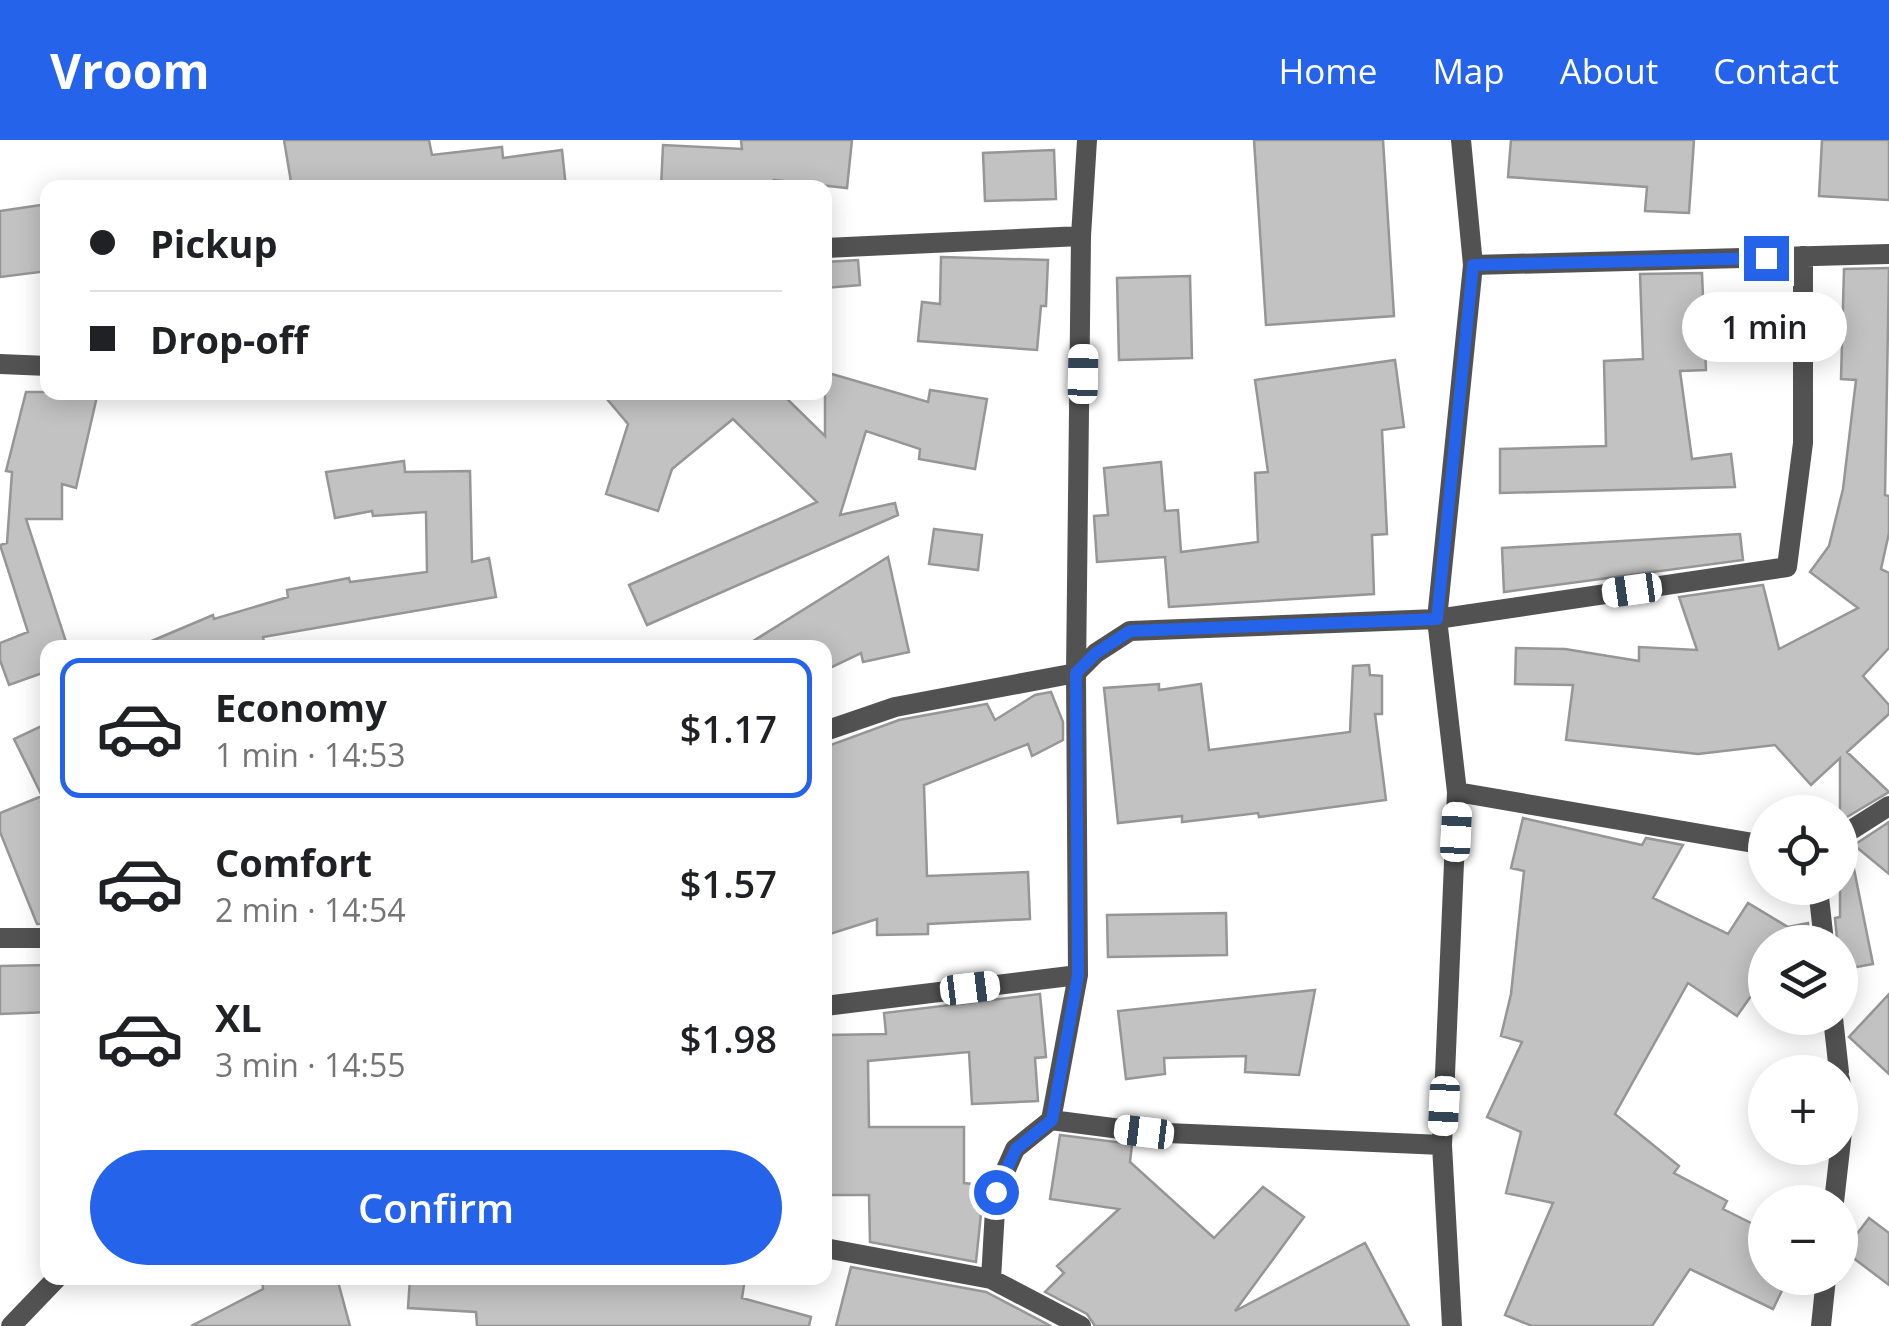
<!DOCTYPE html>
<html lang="en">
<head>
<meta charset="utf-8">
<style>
	:root { --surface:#fff; --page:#f2f2f2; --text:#202124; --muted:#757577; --line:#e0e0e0; --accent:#2563eb }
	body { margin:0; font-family:"Open Sans",sans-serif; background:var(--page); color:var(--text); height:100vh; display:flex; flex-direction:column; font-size:38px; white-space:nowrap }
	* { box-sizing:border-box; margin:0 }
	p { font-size:32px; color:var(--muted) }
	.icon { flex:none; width:55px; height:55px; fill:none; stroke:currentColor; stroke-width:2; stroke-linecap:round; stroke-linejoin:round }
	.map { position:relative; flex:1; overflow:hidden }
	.details { position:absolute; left:40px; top:500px; width:792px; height:645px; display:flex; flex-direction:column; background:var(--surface); border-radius:20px; box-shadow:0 5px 25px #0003 }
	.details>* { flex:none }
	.guide { position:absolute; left:40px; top:40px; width:792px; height:220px; border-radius:20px; box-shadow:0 5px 25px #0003; display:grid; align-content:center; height:220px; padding:0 50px; background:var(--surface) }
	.tools { position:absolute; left:1748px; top:655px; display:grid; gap:20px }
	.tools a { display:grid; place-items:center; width:110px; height:110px; border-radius:50%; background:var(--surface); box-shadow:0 5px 25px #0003; font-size:50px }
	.end { position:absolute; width:45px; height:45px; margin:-22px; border:12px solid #2563eb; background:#fff; box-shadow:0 0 0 5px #fff }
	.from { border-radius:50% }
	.bubble { position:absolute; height:70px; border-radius:35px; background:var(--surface); box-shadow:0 5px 25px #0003; font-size:32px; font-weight:600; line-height:70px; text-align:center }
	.car { position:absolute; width:30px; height:60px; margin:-30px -15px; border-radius:12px; box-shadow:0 0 8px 2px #0007; background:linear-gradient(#fff 24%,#345 0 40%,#fff 0 76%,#345 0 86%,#fff 0) }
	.guide b { display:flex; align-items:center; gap:35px; height:95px; font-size:38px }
	.guide b+b { border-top:2px solid var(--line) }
	.guide i { width:25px; height:25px; background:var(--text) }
	ul { padding:18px 0 0; list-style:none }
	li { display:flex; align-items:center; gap:30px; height:140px; margin:0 20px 15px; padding:0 30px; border:5px solid transparent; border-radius:20px }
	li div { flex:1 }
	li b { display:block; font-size:38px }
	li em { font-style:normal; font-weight:600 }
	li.on { border-color:var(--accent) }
	li>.icon { width:90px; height:90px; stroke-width:1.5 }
	.action { display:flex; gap:20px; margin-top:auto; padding:20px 50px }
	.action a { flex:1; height:115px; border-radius:60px; background:var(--accent); color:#fff; font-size:40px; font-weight:600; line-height:115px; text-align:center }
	header { display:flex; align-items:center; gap:60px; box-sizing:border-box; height:140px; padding:0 50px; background:var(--accent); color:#fff }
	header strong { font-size:48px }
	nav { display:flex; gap:55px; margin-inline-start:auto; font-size:35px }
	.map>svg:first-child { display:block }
	.building { fill:#c2c2c2; stroke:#969696; stroke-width:2.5 }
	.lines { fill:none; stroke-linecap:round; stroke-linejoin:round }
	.street { stroke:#525252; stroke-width:20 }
	.route { stroke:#2563eb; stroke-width:12 }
</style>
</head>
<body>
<header>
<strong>Vroom</strong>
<nav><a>Home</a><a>Map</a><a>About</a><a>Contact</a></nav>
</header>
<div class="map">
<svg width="1889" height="1186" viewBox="0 0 1889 1186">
	<rect width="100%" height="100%" fill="#fff"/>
	<path class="building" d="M284,0H429L432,15L502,7L503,18L562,10L566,48H292Z
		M741,0H852L847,48L774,40V48H661L663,5L742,9Z
		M1254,0H1383L1394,176L1266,185Z
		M1511,0H1694L1689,73L1645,71L1647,47L1508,37Z
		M1822,0H1889V60L1819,56Z
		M1054,10L1056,59L985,61L983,13Z
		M48,64V131L0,137V71Z
		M941,117L1048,120L1046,166H1041L1037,210L918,201L922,162L940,164Z
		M858,120L860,145L825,148V122Z
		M1889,128L1885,355L1889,356V393L1881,429L1889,433V508L1863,536L1889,565V574L1847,612L1889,652L1840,681V618L1811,645L1775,605L1698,614L1566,600L1573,545L1515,544L1516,508L1565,509L1639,521V507L1697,510L1679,457L1763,445L1779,509L1858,468L1810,432L1829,406L1843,349L1856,240L1841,239L1844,129Z
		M1702,133L1706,230L1680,231L1692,319L1731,314L1735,347L1500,353V309L1606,306L1604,221L1643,219L1640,134Z
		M1190,136L1192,218L1119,220L1117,138Z
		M1395,220L1404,287L1382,290L1387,394L1372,395L1374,454L1169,467L1165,417L1097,422L1094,376L1108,375L1104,328L1161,322L1165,371L1178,370L1181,412L1258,402L1255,333L1268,332L1255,240Z
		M825,232L928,262L930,250L987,259L975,329L919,319L920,309L866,291L840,375L895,363L898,375L647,485L629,445L817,362L733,279L672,329L658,371L606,354L628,284L601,252H780L825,296Z
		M26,252H98L76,348L62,344V379H26L68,508H48V531L9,545L0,520V503L28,492L0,405L7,403L12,332L6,331Z
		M404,321L405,332L470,331L472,422L489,418L496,457L263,497L264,502L246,508H135L213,475L214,479L288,457L287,450L349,438L350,442L427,432L426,372L373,376L372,371L335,378L326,332Z
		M934,389L982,395L978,430L929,424Z
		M1740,394L1743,420L1504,452L1502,408Z
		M888,417L909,512L863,522L861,513L830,528L825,508H742Z
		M1369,525L1370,535L1382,536V574H1375L1386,660L1259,677L1258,673L1182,682V676L1118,683L1104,548L1159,544V550L1201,544L1209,610L1350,592L1353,526Z
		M1051,552L1063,582V600L1032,616L1028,604L924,645L927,736L1028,732L1030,779L928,784V794L877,795V779L830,794L825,778V607L899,580L987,564L995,580L1035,555Z
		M48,583V784H37L0,692V673L42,656L14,599Z
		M1523,678L1642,705L1646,698L1683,705L1653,758L1728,794L1748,763L1788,787L1808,783L1810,802H1765V836L1737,876L1688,843L1615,974L1679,1026L1674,1033L1727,1061L1723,1069L1765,1090V1138H1788L1773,1169L1690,1129L1652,1186H1532L1505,1175L1553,1063L1506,1053L1521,992L1487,977L1522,902L1501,896L1511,854L1524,731L1511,728Z
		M1889,682V734L1854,705Z
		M1854,729L1873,824L1840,830L1835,778L1840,777V730Z
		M1226,773L1227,815L1108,817L1107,775Z
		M48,825V872L0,874V826Z
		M1315,850L1299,935L1245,932L1246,916L1164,918L1165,934L1126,939L1118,871Z
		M1040,854L1046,917L1035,918L1038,961L972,964L969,912L868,921L869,987H964V1043L984,1045L976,1122L870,1102L869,1055H825L828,895L886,894L884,873Z
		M1889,854V934L1849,897Z
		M1060,995L1132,1004L1130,1022L1214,1098L1263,1047L1304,1077L1235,1171L1365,1103L1409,1186H1095L1087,1174L1045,1152L1064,1133L1057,1126L1119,1069L1050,1059Z
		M1869,1078L1889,1093V1145L1844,1111Z
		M851,1127L986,1152L1051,1186H836Z
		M262,1138H337L350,1186H191L263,1149Z
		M410,1138H745L742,1158L811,1177L809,1186H477L476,1172L408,1168Z"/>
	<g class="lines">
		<path class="street" d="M825,108L1081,96
			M1473,125L1889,114
			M0,224L48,226
			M825,591L895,567L1076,533L1096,513L1130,491L1437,479L1787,427L1803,303V116
			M1457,652L1765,705
			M1840,697L1889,666
			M1818,748L1824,802
			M0,798H48
			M1078,835L1051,980L1144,992L1442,1005
			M825,866L1078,835L1076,533L1081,96L1087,0
			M1833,878L1839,932
			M1834,1062L1844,974L1840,939
			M825,1108L991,1139L1081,1186
			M991,1139L996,1052L1015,1009L1051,980
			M11,1186L57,1138
			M1452,1186L1442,1005L1457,652L1437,479L1473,125L1461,0
			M1821,1186L1826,1138"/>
	</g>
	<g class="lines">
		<path class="route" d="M996,1052L1016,1009L1052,980L1078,835L1076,533L1096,513L1130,491L1437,479L1473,125L1766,118"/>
	</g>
</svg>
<div class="tools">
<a><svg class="icon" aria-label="locate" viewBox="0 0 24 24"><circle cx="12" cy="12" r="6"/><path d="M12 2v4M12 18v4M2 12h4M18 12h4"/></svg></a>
<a><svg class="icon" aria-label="layers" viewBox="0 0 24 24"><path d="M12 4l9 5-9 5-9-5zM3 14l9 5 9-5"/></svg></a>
<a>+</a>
<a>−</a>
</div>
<i class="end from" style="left:996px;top:1052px"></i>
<i class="end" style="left:1766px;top:118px"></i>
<div class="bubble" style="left:1682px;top:152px;width:165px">1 min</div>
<i class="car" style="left:1083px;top:234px;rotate:1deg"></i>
<i class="car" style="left:1632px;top:450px;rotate:262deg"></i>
<i class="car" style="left:1456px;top:692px;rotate:3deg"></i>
<i class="car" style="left:970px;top:848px;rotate:83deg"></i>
<i class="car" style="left:1444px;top:966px;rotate:183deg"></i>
<i class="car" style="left:1144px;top:992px;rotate:277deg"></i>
<div class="guide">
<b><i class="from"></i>Pickup</b>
<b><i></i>Drop-off</b>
</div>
<section class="details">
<ul>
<li class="on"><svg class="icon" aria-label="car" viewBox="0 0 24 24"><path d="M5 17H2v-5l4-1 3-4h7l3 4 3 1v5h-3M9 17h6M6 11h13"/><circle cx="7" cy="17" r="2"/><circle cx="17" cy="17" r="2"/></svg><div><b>Economy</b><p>1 min · 14:53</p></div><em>$1.17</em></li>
<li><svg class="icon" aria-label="car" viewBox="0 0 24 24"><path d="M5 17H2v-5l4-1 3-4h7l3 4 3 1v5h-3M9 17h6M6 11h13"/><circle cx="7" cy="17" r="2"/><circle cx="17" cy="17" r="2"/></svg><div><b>Comfort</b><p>2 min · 14:54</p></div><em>$1.57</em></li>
<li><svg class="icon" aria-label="car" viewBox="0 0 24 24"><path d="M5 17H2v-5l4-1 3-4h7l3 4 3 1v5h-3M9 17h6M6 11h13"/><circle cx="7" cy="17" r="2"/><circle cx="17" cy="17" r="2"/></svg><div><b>XL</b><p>3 min · 14:55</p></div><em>$1.98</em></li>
</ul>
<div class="action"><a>Confirm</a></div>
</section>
</div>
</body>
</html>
